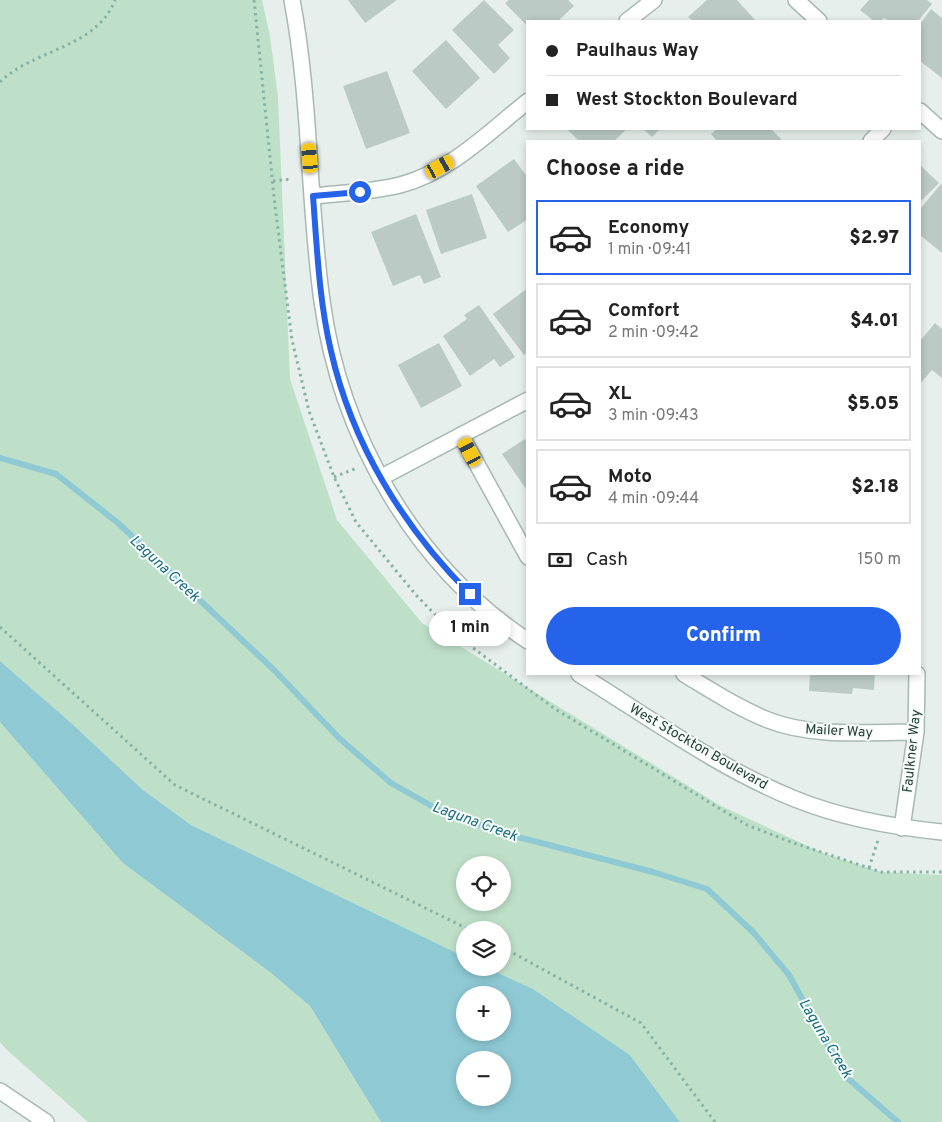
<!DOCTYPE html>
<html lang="en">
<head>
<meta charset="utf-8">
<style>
	:root { --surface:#fff; --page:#f6f6f6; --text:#222; --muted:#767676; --line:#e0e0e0; --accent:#2563eb }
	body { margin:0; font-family:Overpass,sans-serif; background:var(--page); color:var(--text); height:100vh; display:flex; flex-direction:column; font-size:19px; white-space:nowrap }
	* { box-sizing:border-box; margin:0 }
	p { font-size:16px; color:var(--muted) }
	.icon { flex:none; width:28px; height:28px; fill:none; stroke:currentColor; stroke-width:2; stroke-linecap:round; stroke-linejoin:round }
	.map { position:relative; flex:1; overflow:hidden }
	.sheet { position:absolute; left:526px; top:140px; width:395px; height:535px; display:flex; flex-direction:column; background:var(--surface); border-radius:0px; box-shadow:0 2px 8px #0003 }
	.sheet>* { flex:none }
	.banner { position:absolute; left:526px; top:20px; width:395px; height:110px; border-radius:0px; box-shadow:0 2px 8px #0003; display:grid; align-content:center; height:110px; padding:0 20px; background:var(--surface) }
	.controls { position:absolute; left:456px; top:856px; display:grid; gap:10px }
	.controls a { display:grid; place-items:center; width:55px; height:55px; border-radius:50%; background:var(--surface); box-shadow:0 2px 8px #0003; font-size:25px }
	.end { position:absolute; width:22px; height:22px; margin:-11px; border:6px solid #2563eb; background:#fff; box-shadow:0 0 0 2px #fff }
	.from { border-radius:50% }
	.bubble { position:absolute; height:35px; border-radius:18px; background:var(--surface); box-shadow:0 2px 8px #0003; font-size:16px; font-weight:800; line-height:35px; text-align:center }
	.car { position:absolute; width:15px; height:30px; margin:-15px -8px; border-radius:6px; box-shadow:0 0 4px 1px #0007; background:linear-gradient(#f5c518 24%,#345 0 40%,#f5c518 0 76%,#345 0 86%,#f5c518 0) }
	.banner b { display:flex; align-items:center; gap:18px; height:48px; font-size:19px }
	.banner b+b { border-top:1px solid var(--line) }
	.banner i { width:12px; height:12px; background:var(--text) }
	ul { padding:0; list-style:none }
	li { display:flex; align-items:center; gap:15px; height:75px; margin:0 10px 8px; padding:0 10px; border:2px solid var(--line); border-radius:0px }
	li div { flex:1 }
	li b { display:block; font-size:19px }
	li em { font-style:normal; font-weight:800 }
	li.selected { border-color:var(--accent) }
	li>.icon { width:45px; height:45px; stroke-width:1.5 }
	h2 { padding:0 20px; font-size:22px; line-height:60px }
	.pay { display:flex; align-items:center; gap:12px; height:55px; padding:0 20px; font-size:19px }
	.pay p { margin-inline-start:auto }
	.primary-button { display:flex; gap:10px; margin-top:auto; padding:10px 20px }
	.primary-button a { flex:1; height:58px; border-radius:30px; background:var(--accent); color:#fff; font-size:20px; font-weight:800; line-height:58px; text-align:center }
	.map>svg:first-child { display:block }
	.green { fill:#bfe0c8; fill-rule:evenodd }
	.water { fill:#8ec9d4; fill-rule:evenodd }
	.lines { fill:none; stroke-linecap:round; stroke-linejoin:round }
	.stream { stroke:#8ec9d4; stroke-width:6 }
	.building { fill:#bbcac4 }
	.minor-casing { stroke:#a8b8b2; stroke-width:18 }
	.path { stroke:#86b3a5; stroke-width:3; stroke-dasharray:2.5 4; stroke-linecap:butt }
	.minor { stroke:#fff; stroke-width:15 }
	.route { stroke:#2563eb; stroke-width:6 }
	.labels { text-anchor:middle; stroke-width:4; stroke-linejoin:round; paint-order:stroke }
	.street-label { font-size:14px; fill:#24423a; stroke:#f7fbf9 }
	.water-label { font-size:15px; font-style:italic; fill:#1c6f80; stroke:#f7fbf9 }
</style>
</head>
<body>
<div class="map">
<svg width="942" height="1122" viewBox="0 0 942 1122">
	<rect width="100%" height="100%" fill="#e6efeb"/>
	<path class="green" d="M0,0H262L270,36L278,97L290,379L337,520L422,623L721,806L823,853L881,872L942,875V1122H680L630,1055L533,989L487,968H502V930H465V957L191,825L143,790L70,722L0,661ZM465,865H502V902H465Z
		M0,722L310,1006L381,1122H88L6,1049L0,1042Z"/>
	<path class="water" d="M0,661L70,722L143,790L191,825L465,957V968H487L533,989L630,1055L680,1122H381L310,1006L270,972L123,863L0,722ZM465,995H502V1032H465ZM465,1060H502V1098H465Z"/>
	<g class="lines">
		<path class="stream" d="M0,458L56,474L118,523L275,671L340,739L391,783L444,813L518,837L653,872L707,889L753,932L789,975L845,1076L898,1122"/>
	</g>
	<path class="building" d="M348,0H397L365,23Z
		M484,0L514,30L498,45L510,58L494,74L452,30Z
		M509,0H568L574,6L558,21H528V27L505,3Z
		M707,0H737L755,20L693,21L688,17Z
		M869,0H927L932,4L918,21H889L884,18L881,21H874L860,10Z
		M931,9L942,18V78L920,61V24Z
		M446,40L480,78L446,109L412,71Z
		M387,71L410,133L366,149L343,86Z
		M567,129H627L614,141H579Z
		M643,129H660L652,137Z
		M717,129H771L783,141H717L711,134Z
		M514,159L528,178V219L508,232L476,186Z
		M920,165L939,183L920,202Z
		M941,184L942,186V253L920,235V209Z
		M472,194L487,238L441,254L426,210Z
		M416,214L441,277L424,284L420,275L393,286L371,232Z
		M528,288V352L524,355L493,314Z
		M479,305L515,357L500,367L494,359L470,376L443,336L467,319L464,315Z
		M935,323L942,329V378L932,370L920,384V341Z
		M439,343L462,386L421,408L398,365Z
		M525,439L528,443V492L502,454Z
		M810,674H875L874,690L853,688L852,694L809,691Z"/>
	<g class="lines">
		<g class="minor-casing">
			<path id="minor" d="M292,0C311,100 308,201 322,301C340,434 414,566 528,641
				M796,0L819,21
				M627,21L654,0
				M920,111L942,131
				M871,141L883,129
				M313,196C342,193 372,192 400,185C450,172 489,132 528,101
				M461,435L528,557
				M380,478L528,400
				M579,674C647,716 720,769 795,799C842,818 892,827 942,832
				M684,674C712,691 738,708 768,720C814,738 868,732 916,732
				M902,828L916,732L917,674
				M0,1091L46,1122"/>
		</g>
		<path class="path" d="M254,0L275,206L292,340L309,411L334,477L356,522L416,595L453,633L555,709L747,825L791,842L881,872H942
			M0,82C33,49 96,49 115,0
			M273,181L292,179
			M334,477L357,468
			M0,627L175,785L470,930
			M869,868L878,840
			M502,947L641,1023L715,1122"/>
		<use href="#minor" class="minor"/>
	</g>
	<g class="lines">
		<path class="route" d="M360,192L313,196C317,248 319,300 331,351C352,444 403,527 470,594"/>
	</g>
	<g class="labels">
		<g class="street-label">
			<text transform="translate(839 730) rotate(3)" y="5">Mailer Way</text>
			<text transform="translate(699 746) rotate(30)" y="5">West Stockton Boulevard</text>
			<text transform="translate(911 751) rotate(-84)" y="5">Faulkner Way</text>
		</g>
		<g class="water-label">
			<text transform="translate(165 568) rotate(43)" y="5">Laguna Creek</text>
			<text transform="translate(475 821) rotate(20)" y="5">Laguna Creek</text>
			<text transform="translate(826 1038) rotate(59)" y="5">Laguna Creek</text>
		</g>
	</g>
</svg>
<div class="controls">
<a><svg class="icon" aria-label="locate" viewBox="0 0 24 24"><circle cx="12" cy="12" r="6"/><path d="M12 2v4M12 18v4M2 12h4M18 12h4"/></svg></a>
<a><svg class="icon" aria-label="layers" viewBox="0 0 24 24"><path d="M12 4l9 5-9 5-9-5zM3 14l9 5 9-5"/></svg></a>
<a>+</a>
<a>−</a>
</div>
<i class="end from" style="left:360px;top:192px"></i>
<i class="end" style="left:470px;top:594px"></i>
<div class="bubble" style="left:429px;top:611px;width:82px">1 min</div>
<i class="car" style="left:310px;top:158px;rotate:355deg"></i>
<i class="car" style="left:440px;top:167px;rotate:61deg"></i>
<i class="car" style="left:470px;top:452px;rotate:332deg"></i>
<div class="banner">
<b><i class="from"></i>Paulhaus Way</b>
<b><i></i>West Stockton Boulevard</b>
</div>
<section class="sheet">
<h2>Choose a ride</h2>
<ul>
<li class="selected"><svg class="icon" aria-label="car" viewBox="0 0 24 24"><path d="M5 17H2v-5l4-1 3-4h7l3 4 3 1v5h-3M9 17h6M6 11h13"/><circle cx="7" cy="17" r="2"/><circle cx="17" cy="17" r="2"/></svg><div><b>Economy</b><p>1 min · 09:41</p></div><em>$2.97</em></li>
<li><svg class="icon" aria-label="car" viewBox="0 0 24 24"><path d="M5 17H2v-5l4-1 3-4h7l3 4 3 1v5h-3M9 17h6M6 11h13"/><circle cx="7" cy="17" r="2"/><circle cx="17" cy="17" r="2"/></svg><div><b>Comfort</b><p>2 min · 09:42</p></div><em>$4.01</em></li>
<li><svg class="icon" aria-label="car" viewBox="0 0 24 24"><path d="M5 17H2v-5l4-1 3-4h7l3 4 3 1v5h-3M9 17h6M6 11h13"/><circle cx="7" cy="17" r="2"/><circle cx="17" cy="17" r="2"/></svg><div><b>XL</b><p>3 min · 09:43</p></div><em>$5.05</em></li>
<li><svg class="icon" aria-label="car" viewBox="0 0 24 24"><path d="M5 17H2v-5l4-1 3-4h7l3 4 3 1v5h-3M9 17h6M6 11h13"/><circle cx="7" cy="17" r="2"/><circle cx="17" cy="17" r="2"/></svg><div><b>Moto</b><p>4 min · 09:44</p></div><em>$2.18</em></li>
</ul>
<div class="pay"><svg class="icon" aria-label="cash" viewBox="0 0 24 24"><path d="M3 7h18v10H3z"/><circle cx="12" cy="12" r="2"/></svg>Cash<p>150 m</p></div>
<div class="primary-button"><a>Confirm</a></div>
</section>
</div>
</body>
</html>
